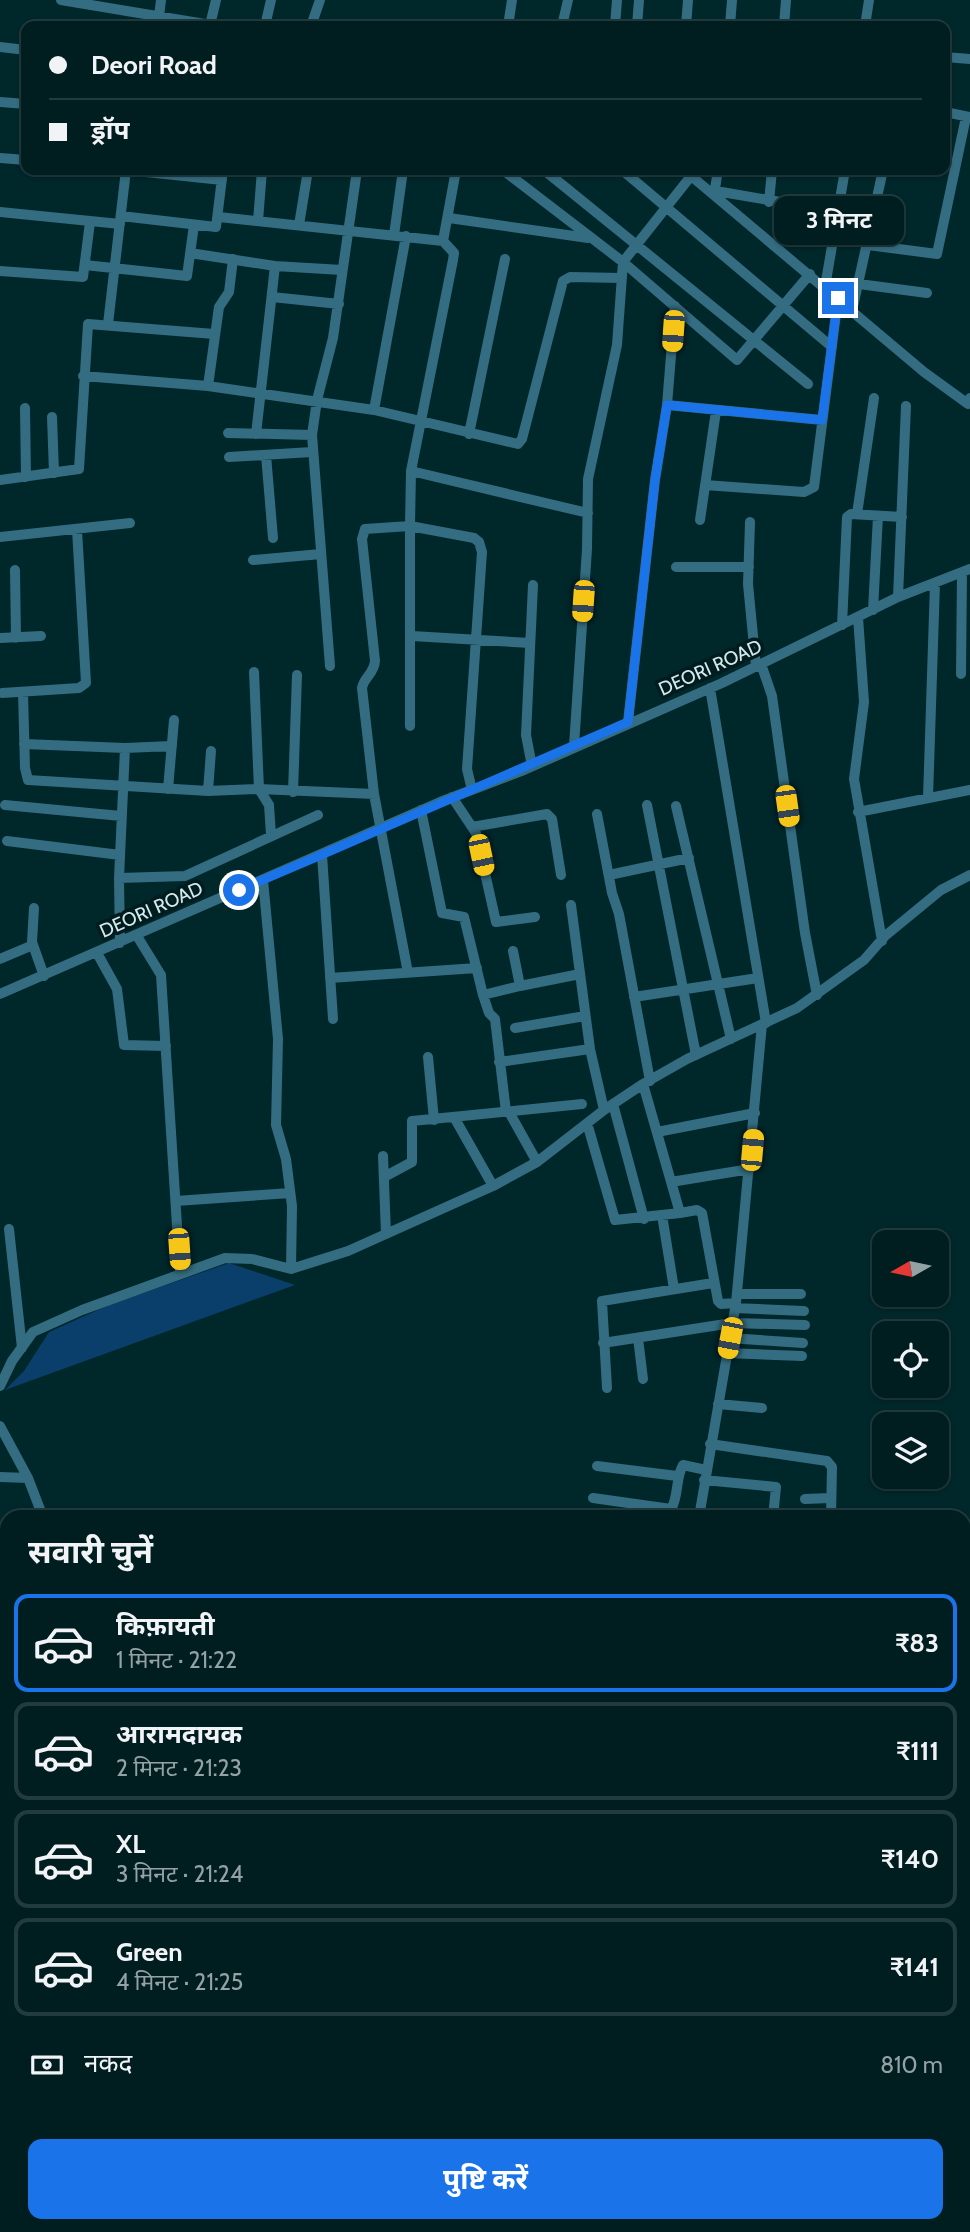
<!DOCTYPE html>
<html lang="hi">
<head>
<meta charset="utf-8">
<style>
	:root { --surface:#001d20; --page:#0e2a2d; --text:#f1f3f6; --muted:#95a2a5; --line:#223b3e; --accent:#1a73e8 }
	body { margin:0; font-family:Cabin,"Noto Sans Devanagari",sans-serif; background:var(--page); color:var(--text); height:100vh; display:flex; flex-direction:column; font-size:26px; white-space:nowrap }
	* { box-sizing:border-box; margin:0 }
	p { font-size:23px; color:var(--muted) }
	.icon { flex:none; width:38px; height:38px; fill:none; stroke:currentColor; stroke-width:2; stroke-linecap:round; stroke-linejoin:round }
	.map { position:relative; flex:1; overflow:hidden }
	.panel { position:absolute; left:0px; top:1510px; width:971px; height:723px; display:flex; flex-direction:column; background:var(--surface); border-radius:21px 21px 0 0; box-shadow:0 2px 5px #0004,0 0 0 2px var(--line) }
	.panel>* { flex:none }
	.guide { position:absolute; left:21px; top:21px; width:929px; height:154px; border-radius:14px; box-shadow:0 2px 5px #0004,0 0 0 2px var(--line); display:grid; align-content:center; height:154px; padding:0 28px; background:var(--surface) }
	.needle { width:46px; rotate:261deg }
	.tools { position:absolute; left:872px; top:1230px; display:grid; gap:14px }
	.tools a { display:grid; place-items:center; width:77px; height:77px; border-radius:14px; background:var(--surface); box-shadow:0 2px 5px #0004,0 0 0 2px var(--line); font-size:35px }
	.end { position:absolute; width:32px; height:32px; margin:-16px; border:9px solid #1a73e8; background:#fff; box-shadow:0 0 0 4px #fff }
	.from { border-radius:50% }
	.bubble { position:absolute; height:49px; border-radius:14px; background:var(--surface); box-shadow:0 2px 5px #0004,0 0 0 2px var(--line); font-size:23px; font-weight:700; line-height:49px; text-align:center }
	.car { position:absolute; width:21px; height:42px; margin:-21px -10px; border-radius:9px; box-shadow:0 0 5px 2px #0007; background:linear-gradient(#f5c518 24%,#345 0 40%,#f5c518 0 76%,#345 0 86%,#f5c518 0) }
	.guide b { display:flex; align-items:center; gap:24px; height:66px; font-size:26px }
	.guide b+b { border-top:2px solid var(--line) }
	.guide i { width:18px; height:18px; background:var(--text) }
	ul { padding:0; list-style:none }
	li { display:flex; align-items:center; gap:21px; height:98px; margin:0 14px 10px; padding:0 14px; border:4px solid var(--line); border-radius:14px }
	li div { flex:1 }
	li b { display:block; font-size:26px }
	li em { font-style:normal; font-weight:700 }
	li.selected { border-color:var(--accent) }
	li>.icon { width:63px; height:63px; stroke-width:1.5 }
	h2 { padding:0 28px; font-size:32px; line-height:84px }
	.pay { display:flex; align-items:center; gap:18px; height:77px; padding:0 28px; font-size:26px }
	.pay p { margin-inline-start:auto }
	.primary-button { display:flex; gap:14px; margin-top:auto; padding:14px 28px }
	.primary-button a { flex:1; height:80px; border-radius:14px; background:var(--accent); color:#fff; font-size:28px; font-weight:700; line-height:80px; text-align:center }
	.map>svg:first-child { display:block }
	.water { fill:#093f6a }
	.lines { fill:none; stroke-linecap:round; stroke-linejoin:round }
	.minor { stroke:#346c81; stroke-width:10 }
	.highway { stroke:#5dd2fd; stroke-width:18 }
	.route { stroke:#1a73e8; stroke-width:9 }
	.labels { text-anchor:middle; stroke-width:7; stroke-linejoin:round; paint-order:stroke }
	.street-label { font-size:19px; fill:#d4e9eb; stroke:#001c1f }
</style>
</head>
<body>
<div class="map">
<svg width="970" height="2232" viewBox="0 0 970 2232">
	<rect width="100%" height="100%" fill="#00272a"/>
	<path class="water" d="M229,1263L295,1285L5,1390L24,1371L49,1332L109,1305Z
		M964,1777H970V1902L964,1901Z"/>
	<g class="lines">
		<path class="minor" d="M61,0L217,26
			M159,17L161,0
			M210,25L216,0
			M265,26L271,0
			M311,26L320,0
			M508,26L512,0
			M562,26L568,0
			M615,26L617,0
			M637,26L639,0
			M686,26L688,0
			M730,26L732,0
			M784,26L786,0
			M865,26L869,0
			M0,47L26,50
			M945,57L970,59
			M0,102L26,104
			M945,112L970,117
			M0,158L26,160
			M127,170L222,180
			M503,170L623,262L737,360L810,274
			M544,170L808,384
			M622,170L832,347
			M684,170L924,372L968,404L970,398
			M716,191L874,218
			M714,195L718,170
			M769,202L772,170
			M0,212L120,224
			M121,216L216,227L223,170
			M219,217L443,241L456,170
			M449,218L588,238
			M258,221L262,170
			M299,225L308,170
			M394,235L403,170
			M868,245L937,254L966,117
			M190,253L275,266L342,270
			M85,265L187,276L194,225
			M0,271L83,277L90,222
			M859,284L927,293
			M825,287L845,170
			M272,297L339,304
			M852,311L883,170
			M108,324L126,170
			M83,376L208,386L219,307L229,292L233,259
			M208,386L374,410L518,444L522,439L563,281L570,277L622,278
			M667,405L822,420
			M25,408L26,477
			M374,410L406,236
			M52,417L54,473
			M228,433L312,435
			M256,434L275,266
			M469,434L505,259
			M266,455L273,538
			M229,457L312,452
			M411,471L453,260L454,253L443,241
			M0,480L79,469L88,324L214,334
			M705,485L804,492L814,487L838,298
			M857,514L874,398
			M700,520L716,411
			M750,522L748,584L756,667
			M0,537L130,523
			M253,560L321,554
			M676,567H749
			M15,570L16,638
			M898,597L906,406
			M873,610L878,516
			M858,617L864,702L854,779L882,941
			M842,625L847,517L851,514L902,517
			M412,636L530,643
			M0,638L41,636
			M761,664L772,696L805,933L817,995
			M330,666L312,435L317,400L333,338L357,170
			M961,674L962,572
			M710,688L766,1023
			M23,692L25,768L28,780L208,791L259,789L254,672
			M2,693L79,688L86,683L77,530
			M628,722L655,480L667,405L675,306
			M24,744L125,748L119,878L120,943
			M574,746L587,549L588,479L617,345L623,262L691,176
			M125,748L172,746
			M532,766L526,735L533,585
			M168,789L174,720
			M259,789L374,794
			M259,789L269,805L271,835
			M472,790L467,769L482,552L479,542L474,538L410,526L411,471L588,513
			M208,791L211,751
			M293,792L297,675
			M452,797L476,833L496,922L535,917
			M928,798L935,583
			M5,805L121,816
			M647,805L696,1055
			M676,806L731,1039
			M421,810L442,913L464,917L483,995L520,986L513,951
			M858,812L970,790
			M597,814L612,893L619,914L650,1081
			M472,827L547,814L552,819L561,875
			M7,841L120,855
			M322,855L333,1019
			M609,875L689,858
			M119,878L185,876L318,815
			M263,880L278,1039L276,1125L286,1159L292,1206L291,1269
			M571,905L590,1049L604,1110
			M34,908L32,942L44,976
			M137,936L161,975L180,1273
			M97,953L117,989L124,1045L166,1046
			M0,959L33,945
			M408,973L374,794L362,688C364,677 374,674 375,661L362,539L365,529L410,526V726
			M330,978L477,968
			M520,986L580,974
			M0,994L440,802L524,770L722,683L898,597L970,569
			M483,995L489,1013L495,1019L506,1112
			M634,997L758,978
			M515,1028L585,1016
			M428,1057L434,1120
			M499,1062L590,1049
			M643,1084L680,1213L697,1210L702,1213L718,1301L721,1304L736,1303
			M613,1104L644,1219
			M509,1112L537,1162
			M454,1117L493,1186
			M587,1123L615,1220L680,1213
			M657,1132L755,1113
			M383,1156L386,1234
			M384,1177L412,1162V1121L582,1104
			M671,1182L750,1169
			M176,1201L290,1193
			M662,1215L674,1289
			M9,1229L22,1348
			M737,1294H801
			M735,1308L804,1311
			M638,1338L643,1379
			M729,1338L803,1343
			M603,1343L732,1323L805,1325
			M727,1353L802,1356
			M0,1386L12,1361L33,1332L82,1310L225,1258L252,1259L291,1269L348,1251L493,1186L537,1162L604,1110L643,1084L687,1059L797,1008L864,960L885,936L941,890L970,875
			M607,1388L602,1301L713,1283
			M718,1404L762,1408
			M0,1426L28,1478L43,1517
			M710,1444L827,1461L832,1467L831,1517
			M597,1466L677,1476
			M0,1477L28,1478
			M704,1480L776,1487L773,1517
			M593,1498L671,1509C679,1497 675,1479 683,1465L706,1470
			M805,1499L830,1498
			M699,1517L736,1303L762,1024
			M0,1531H7
			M0,1597H7
			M0,1651H7
			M0,1704H7
			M0,1873H7
			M0,1911L7,1912
			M0,1963L7,1964
			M0,1990L7,1991
			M0,2031L7,2032
			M0,2061L7,2062
			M0,2097L7,2074
			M0,2116L7,2117
			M0,2167L7,2170
			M0,2206L7,2210
			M47,2226L62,2232
			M692,2226V2232
			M340,2230L473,2226L525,2232
			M6,2232L9,2226
			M117,2232L118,2226
			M295,2232V2226
			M560,2232V2226
			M610,2232V2226"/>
		<path class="highway" d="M964,1747H970
			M0,1778L7,1777"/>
	</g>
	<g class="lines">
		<path class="route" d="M239,890C369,835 498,778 628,722L655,480L667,405L822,420L838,298"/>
	</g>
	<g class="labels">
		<g class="street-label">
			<text transform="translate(710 667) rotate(-24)" y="7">DEORI ROAD</text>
			<text transform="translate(151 909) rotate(-24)" y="7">DEORI ROAD</text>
		</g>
	</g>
</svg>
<div class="tools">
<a><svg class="needle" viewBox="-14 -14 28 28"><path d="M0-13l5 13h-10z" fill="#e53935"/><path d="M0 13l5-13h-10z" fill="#95a2a5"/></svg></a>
<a><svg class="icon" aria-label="locate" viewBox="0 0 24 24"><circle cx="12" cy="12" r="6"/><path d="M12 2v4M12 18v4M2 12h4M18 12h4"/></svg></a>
<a><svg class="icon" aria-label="layers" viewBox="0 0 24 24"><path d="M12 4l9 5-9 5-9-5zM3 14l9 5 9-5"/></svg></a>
</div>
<i class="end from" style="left:239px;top:890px"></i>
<i class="end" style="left:838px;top:298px"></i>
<div class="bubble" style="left:774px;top:196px;width:130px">3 मिनट</div>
<i class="car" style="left:673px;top:331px;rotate:184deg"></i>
<i class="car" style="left:583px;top:601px;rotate:184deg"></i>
<i class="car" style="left:787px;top:806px;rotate:172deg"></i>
<i class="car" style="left:481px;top:855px;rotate:168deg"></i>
<i class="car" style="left:752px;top:1150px;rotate:5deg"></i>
<i class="car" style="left:179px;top:1249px;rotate:176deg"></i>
<i class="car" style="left:730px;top:1338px;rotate:191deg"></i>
<div class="guide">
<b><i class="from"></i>Deori Road</b>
<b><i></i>ड्रॉप</b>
</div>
<section class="panel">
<h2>सवारी चुनें</h2>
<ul>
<li class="selected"><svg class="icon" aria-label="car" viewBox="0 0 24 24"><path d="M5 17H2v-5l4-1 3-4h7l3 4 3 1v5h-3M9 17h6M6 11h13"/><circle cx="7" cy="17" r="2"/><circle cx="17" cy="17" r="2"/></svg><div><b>किफ़ायती</b><p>1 मिनट · 21:22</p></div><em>₹83</em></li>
<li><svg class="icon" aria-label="car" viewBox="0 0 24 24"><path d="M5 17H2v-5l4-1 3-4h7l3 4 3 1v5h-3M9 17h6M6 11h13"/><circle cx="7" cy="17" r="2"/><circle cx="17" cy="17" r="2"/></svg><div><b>आरामदायक</b><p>2 मिनट · 21:23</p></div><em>₹111</em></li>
<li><svg class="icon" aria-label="car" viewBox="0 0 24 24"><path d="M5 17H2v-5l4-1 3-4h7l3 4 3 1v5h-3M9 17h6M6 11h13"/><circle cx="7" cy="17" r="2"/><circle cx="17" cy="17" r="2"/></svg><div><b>XL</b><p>3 मिनट · 21:24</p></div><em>₹140</em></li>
<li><svg class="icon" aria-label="car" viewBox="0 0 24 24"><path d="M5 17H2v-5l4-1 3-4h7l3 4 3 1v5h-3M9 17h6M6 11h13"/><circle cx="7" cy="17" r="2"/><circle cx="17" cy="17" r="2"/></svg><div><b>Green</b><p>4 मिनट · 21:25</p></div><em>₹141</em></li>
</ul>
<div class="pay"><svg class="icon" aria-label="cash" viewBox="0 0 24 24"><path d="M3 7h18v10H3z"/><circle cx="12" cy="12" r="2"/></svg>नकद<p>810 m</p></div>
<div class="primary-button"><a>पुष्टि करें</a></div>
</section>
</div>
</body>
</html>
